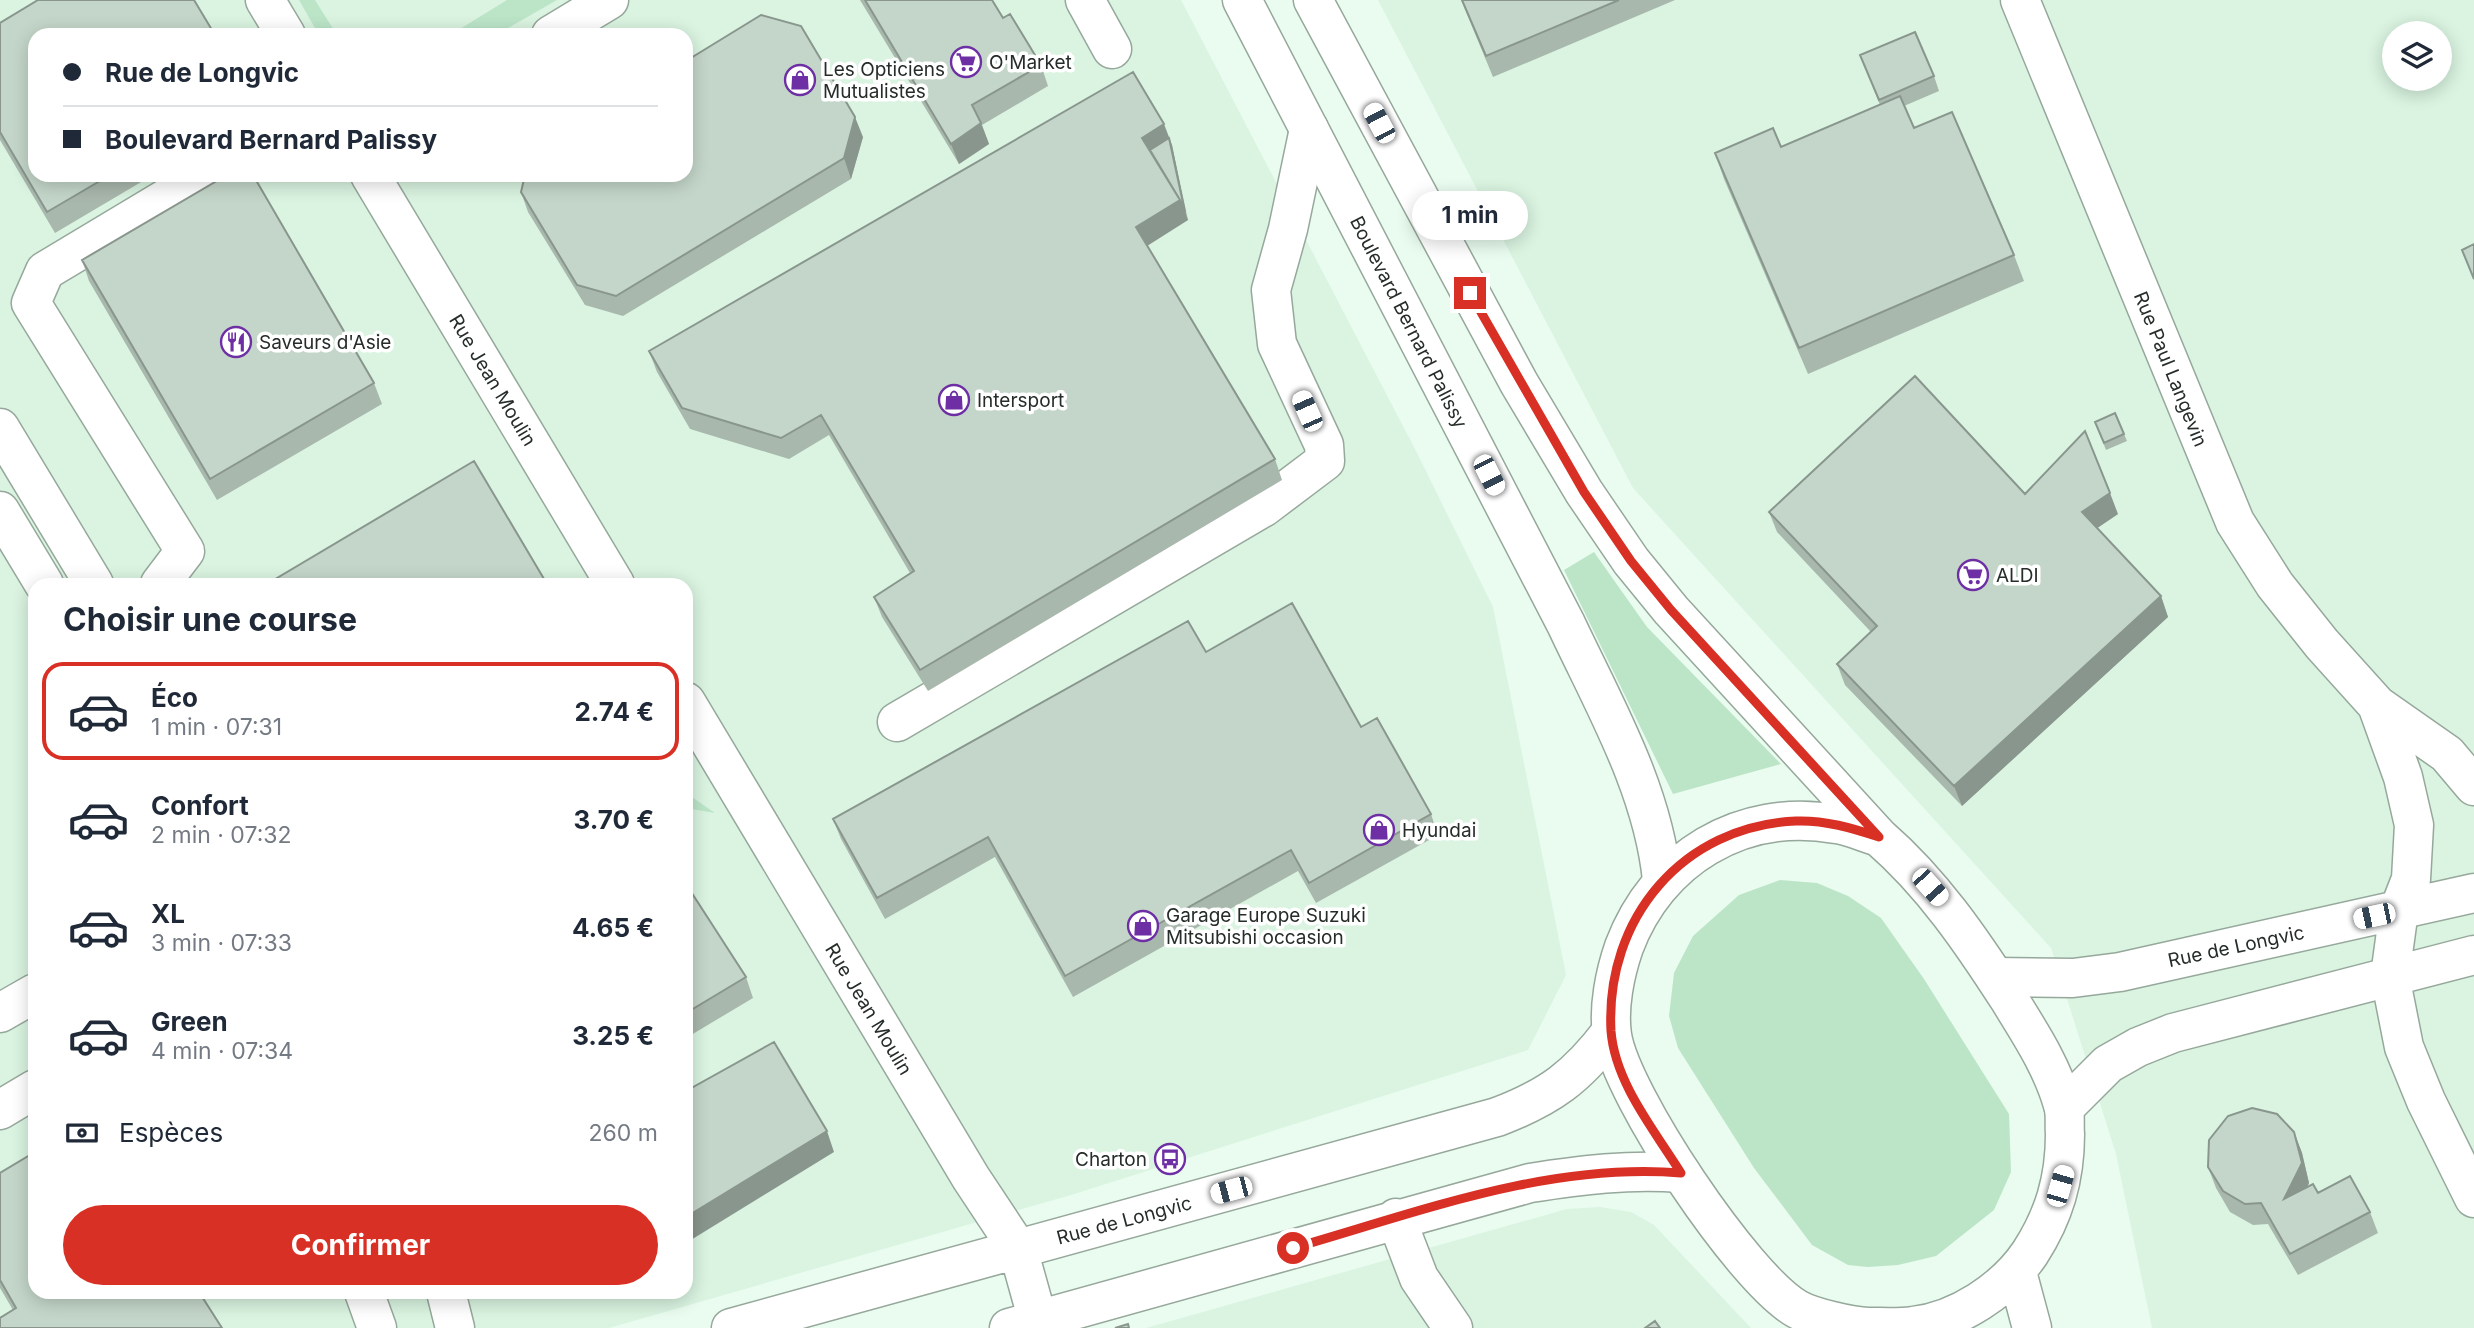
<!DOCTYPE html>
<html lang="fr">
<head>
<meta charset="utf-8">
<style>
	:root { --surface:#fff; --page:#f6f6f7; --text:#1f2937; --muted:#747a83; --line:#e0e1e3; --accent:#d93025 }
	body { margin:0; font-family:Inter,sans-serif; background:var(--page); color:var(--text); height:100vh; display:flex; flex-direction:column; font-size:26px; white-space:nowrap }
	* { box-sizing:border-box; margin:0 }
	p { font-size:23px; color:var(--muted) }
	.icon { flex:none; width:38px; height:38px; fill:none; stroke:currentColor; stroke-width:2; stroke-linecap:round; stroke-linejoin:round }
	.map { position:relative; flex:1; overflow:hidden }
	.side { position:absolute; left:28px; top:578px; width:665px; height:721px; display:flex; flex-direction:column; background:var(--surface); border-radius:21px; box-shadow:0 4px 18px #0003 }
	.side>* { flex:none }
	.top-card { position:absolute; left:28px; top:28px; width:665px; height:154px; border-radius:21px; box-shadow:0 4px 18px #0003; display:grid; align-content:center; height:154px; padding:0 35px; background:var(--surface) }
	.controls { position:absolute; left:2382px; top:21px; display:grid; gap:14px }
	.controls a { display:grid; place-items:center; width:70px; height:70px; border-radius:50%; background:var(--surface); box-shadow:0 4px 18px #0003; font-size:35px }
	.end { position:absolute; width:32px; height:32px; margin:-16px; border:9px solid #d93025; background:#fff; box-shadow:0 0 0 4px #fff }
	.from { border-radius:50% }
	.bubble { position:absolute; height:49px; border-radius:24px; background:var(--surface); box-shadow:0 4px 18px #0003; font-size:23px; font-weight:700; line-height:49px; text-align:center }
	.car { position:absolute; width:21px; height:42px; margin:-21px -10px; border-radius:9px; box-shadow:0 0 5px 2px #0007; background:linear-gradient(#fff 24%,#345 0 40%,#fff 0 76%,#345 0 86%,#fff 0) }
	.top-card b { display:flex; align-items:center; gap:24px; height:66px; font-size:26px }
	.top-card b+b { border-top:2px solid var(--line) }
	.top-card i { width:18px; height:18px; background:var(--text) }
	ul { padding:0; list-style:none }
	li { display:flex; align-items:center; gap:21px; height:98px; margin:0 14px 10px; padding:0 21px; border:4px solid transparent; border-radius:21px }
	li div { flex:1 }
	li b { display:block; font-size:26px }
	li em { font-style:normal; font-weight:700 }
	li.on { border-color:var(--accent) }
	li>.icon { width:63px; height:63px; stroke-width:1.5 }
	h2 { padding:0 35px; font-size:32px; line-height:84px }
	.pay { display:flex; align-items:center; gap:18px; height:77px; padding:0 35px; font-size:26px }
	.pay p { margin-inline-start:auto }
	.cta { display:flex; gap:14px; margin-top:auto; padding:14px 35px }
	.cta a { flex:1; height:80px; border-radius:42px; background:var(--accent); color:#fff; font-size:28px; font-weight:700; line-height:80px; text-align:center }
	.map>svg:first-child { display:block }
	.built { fill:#daf4e1; fill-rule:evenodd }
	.green { fill:#bce5c8 }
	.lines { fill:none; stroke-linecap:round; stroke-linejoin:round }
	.minor-casing { stroke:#96a89b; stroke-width:41 }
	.major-casing { stroke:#96a89b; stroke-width:41 }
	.minor { stroke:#fff; stroke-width:38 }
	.major { stroke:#fff; stroke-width:38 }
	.wall { fill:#a9b8ad }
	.shaded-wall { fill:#89968d }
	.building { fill:#c4d6c9; stroke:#89968d; stroke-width:2 }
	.route { stroke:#d93025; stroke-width:9 }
	.labels { text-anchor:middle; stroke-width:7; stroke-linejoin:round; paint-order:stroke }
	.poi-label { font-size:19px; fill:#262d28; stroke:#fff; text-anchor:start }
	.street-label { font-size:19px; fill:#262d28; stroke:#fff }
</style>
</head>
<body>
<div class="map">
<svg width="2474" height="1328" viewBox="0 0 2474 1328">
	<rect width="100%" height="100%" fill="#e9fcef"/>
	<path class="built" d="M0,0H1181L1416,451L1493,607L1566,975L1528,1050L1071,1195L609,1328H0ZM35,35H686V175H35ZM35,584H686V1292H35Z
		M1378,0H2474V1328H2152L2116,1154L2051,948L1633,488ZM2394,33H2440V79H2394Z
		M1600,1207L1631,1212L1654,1225L1751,1328H1146L1567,1209Z"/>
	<path class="green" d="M299,0H315L337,35H319Z
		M507,0H557L496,35H450Z
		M1594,552L1647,627L1781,764L1673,794L1564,570Z
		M686,793L715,813L686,808Z
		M1780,880L1817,883L1848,896L1881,918L1924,979L2009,1114L2011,1172L1994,1210L1936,1256L1898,1265L1868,1267L1848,1265L1812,1245L1754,1168L1678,1048L1669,1016L1674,973L1693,936L1739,895Z"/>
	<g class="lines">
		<g class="minor-casing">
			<path id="minor" d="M265,0L286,35
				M1085,0L1112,49
				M2020,0L2235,522L2275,585L2322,644L2377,705L2447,754L2474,786
				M551,35L609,0
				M370,175L615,584
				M0,428L94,584
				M0,511L44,584
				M160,584L185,551L31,303L45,271L205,175
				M686,702L971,1178L1018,1249L1040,1328
				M2377,705L2403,777L2414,825L2411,879L2399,910L2390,976L2404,1047L2426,1101L2474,1198
				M897,722L1264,507L1325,461L1324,445L1277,344L1271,290L1288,229L1309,129
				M1995,977L2073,978L2120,972L2474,893
				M0,1013L35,993
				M2064,1108L2108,1064L2138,1047L2173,1033L2474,955
				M0,1110L35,1089
				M1396,1218L1419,1278L1453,1328
				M364,1292L377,1328
				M446,1292L455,1328
				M731,1328L1497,1117C1550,1097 1577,1077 1611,1032
				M1009,1328L1530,1183C1581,1175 1629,1169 1681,1173"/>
		</g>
		<g class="major-casing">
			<path id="major" d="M1242,0L1566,624C1604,705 1653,789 1662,880
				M1313,0L1519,383L1584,492L1631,561L1671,610L1879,837C1932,883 1971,940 2009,999C2030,1033 2052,1066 2063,1105C2066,1114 2064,1125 2065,1134C2065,1179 2054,1216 2030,1253C2005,1290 1958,1321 1913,1326C1899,1328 1883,1327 1869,1327C1852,1327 1811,1317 1797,1309C1744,1279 1621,1095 1612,1035C1608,1007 1615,973 1624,947C1657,859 1741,807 1836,824C1851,826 1865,833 1879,837
				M2017,1272L2032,1328"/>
		</g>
		<use href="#minor" class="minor"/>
		<use href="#major" class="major"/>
	</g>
	<path class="wall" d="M860,0H992L1003,18L1041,65L1048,86L982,125L989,144L959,164Z
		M1461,0H1675L1493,77Z
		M0,23L35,175H153L55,233L0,140Z
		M1860,55L1934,76L1939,91L1904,106L1914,128L2014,255L2024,281L1808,374L1724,179L1715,153L1781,147L1880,105Z
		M863,137L851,179L623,316L585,305L528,212L521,192Z
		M1172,145L1188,220L1147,245L1275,459L1282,480L928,691L882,617L874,597L910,573L829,435L789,459L690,429L657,372L649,351Z
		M82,260L374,383L382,404L217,500L89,281Z
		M2115,413L2127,441L2106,450L2095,422Z
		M2025,494L2118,514L2097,528L2161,596L2168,617L1962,806L1845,685L1837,664L1871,632L1777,532L1769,512Z
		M1206,652L1361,727L1431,814L1438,835L1316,903L1298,871L1073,997L995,857L885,919L841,839L833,819Z
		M686,884L746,977L753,998L686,1038Z
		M2294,1132L2302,1153L2309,1183L2308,1186L2318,1193L2370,1212L2378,1233L2298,1275L2268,1224L2253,1225L2230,1212L2216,1188L2208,1167Z
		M0,1173L35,1292L13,1310L0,1288Z"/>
	<path class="shaded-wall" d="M855,117L863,137L851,179L844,158Z
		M981,123L989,144L959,164L951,144Z
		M1164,124L1172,145L1187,219L1185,212L1171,146L1147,152L1142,138Z
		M1180,200L1188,220L1144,248L1136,227Z
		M2110,493L2118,514L2090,533L2082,512Z
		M2161,596L2168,617L1962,806L1954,786Z
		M827,1131L834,1152L686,1243V1217Z
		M2294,1132L2302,1153L2309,1183L2291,1219L2284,1199Z"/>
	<path class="building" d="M38,0H194L215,35H35V175H110L47,212L0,132V23Z
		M865,0H992L1003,18L1010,14L1041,65L972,105L981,123L951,144Z
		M1462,0H1619L1486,56Z
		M761,15L801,26L855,117L844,158L616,296L577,285L521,192L525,175H686V61Z
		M1915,32L1934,76L1879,100L1860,55Z
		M1133,72L1164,124L1142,138L1180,200L1136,227L1275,459L920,670L874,597L914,571L821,415L781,438L682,408L649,351Z
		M1900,96L1914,128L1952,112L2014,255L1799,348L1715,153L1773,128L1781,147Z
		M1169,138L1185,212L1180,200L1150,150Z
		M227,175H253L374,383L210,479L82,260Z
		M2474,244V279L2462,250Z
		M1915,376L2025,494L2085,431L2110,493L2082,512L2161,596L1954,786L1837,664L1877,626L1769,512Z
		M2115,413L2124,434L2104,443L2095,422Z
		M474,461L547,584H267Z
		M1292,603L1361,727L1377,718L1431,814L1309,883L1291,850L1065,976L988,837L877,898L833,819L1188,621L1206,652Z
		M686,884L746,977L686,1013Z
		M774,1042L827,1131L686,1217V1091Z
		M2252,1108L2277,1114L2294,1132L2302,1163L2284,1199L2313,1184L2318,1193L2350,1176L2370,1212L2290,1254L2261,1203L2245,1204L2223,1191L2208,1167L2209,1140L2228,1116Z
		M35,1152V1292H199L222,1328H0V1318L16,1308L0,1280V1173Z
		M1655,1321L1660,1328H1645Z
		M1128,1324L1129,1328H1115Z"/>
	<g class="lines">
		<path class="route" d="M1293,1248C1419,1212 1549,1162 1681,1173C1655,1131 1615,1083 1611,1031C1605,918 1683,826 1796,821C1825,820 1852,828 1879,837L1671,610L1631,561L1584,492L1470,293"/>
	</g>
	<defs>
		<g id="supermarket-ring" transform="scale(1.575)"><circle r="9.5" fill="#fff" stroke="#6e2fa5" stroke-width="1.5"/><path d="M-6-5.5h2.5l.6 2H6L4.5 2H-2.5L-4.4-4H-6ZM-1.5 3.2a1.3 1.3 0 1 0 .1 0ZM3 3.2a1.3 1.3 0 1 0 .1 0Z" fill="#6e2fa5"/></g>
		<g id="shop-ring" transform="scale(1.575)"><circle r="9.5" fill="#fff" stroke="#6e2fa5" stroke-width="1.5"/><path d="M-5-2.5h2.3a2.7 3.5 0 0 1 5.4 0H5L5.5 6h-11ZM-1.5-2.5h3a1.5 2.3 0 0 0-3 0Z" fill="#6e2fa5"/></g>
		<g id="restaurant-ring" transform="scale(1.575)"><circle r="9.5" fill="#fff" stroke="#6e2fa5" stroke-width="1.5"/><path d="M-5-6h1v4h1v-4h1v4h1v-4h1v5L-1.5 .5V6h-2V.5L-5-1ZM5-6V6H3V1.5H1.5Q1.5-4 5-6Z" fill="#6e2fa5"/></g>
		<g id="bus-ring" transform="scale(1.575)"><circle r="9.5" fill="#fff" stroke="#6e2fa5" stroke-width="1.5"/><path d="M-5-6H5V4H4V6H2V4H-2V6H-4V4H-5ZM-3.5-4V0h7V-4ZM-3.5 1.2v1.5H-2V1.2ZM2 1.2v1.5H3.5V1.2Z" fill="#6e2fa5"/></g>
	</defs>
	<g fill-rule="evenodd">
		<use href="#supermarket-ring" x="966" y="62"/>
		<use href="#shop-ring" x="800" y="80"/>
		<use href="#restaurant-ring" x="236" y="342"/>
		<use href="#shop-ring" x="954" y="400"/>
		<use href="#supermarket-ring" x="1973" y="575"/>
		<use href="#shop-ring" x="1379" y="830"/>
		<use href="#shop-ring" x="1143" y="926"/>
		<use href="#bus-ring" x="1170" y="1159"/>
	</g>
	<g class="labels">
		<g class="poi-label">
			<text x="989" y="69">O'Market</text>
			<text x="823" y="76">Les Opticiens<tspan x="823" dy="22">Mutualistes</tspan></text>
			<text x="259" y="349">Saveurs d'Asie</text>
			<text x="977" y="407">Intersport</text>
			<text x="1996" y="582">ALDI</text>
			<text x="1402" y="837">Hyundai</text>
			<text x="1166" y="922">Garage Europe Suzuki<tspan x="1166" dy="22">Mitsubishi occasion</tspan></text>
			<text x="1147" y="1166" text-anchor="end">Charton</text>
		</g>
		<g class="street-label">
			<text transform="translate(1409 322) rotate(63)" y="7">Boulevard Bernard Palissy</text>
			<text transform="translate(2171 369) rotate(68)" y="7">Rue Paul Langevin</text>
			<text transform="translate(493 380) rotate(59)" y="7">Rue Jean Moulin</text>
			<text transform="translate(2236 946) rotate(-12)" y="7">Rue de Longvic</text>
			<text transform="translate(869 1009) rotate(59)" y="7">Rue Jean Moulin</text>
			<text transform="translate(1124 1220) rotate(-15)" y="7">Rue de Longvic</text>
		</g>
	</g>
</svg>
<div class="controls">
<a><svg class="icon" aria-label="layers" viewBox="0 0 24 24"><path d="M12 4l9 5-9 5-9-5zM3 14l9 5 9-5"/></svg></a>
</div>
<i class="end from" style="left:1293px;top:1248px"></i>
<i class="end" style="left:1470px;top:293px"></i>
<div class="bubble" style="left:1412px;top:191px;width:116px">1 min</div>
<i class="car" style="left:1379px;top:123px;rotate:332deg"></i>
<i class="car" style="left:1307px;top:411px;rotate:336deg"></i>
<i class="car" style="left:1489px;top:475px;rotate:153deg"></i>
<i class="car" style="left:1930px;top:887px;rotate:138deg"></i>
<i class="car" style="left:2374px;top:916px;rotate:258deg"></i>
<i class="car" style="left:2060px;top:1186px;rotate:16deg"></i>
<i class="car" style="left:1231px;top:1190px;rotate:255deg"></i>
<div class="top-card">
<b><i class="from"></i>Rue de Longvic</b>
<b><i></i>Boulevard Bernard Palissy</b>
</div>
<section class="side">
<h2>Choisir une course</h2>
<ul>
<li class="on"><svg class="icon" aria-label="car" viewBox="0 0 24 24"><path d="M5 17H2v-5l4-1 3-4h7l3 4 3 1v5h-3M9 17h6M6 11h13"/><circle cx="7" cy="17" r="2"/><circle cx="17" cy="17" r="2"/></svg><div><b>Éco</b><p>1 min · 07:31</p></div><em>2.74 €</em></li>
<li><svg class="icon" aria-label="car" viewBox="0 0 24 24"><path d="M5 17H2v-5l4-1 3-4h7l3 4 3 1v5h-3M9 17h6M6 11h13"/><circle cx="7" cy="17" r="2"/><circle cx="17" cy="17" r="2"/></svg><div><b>Confort</b><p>2 min · 07:32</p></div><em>3.70 €</em></li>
<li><svg class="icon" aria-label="car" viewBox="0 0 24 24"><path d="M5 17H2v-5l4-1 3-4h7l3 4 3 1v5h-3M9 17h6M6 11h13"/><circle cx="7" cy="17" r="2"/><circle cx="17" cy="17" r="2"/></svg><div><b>XL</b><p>3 min · 07:33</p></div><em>4.65 €</em></li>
<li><svg class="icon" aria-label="car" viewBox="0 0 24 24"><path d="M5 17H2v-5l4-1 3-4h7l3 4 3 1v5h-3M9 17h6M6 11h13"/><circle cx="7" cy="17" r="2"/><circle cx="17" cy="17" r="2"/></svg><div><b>Green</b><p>4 min · 07:34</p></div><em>3.25 €</em></li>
</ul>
<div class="pay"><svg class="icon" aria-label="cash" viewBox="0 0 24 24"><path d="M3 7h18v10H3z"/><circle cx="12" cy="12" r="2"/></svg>Espèces<p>260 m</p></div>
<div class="cta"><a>Confirmer</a></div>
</section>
</div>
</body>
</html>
